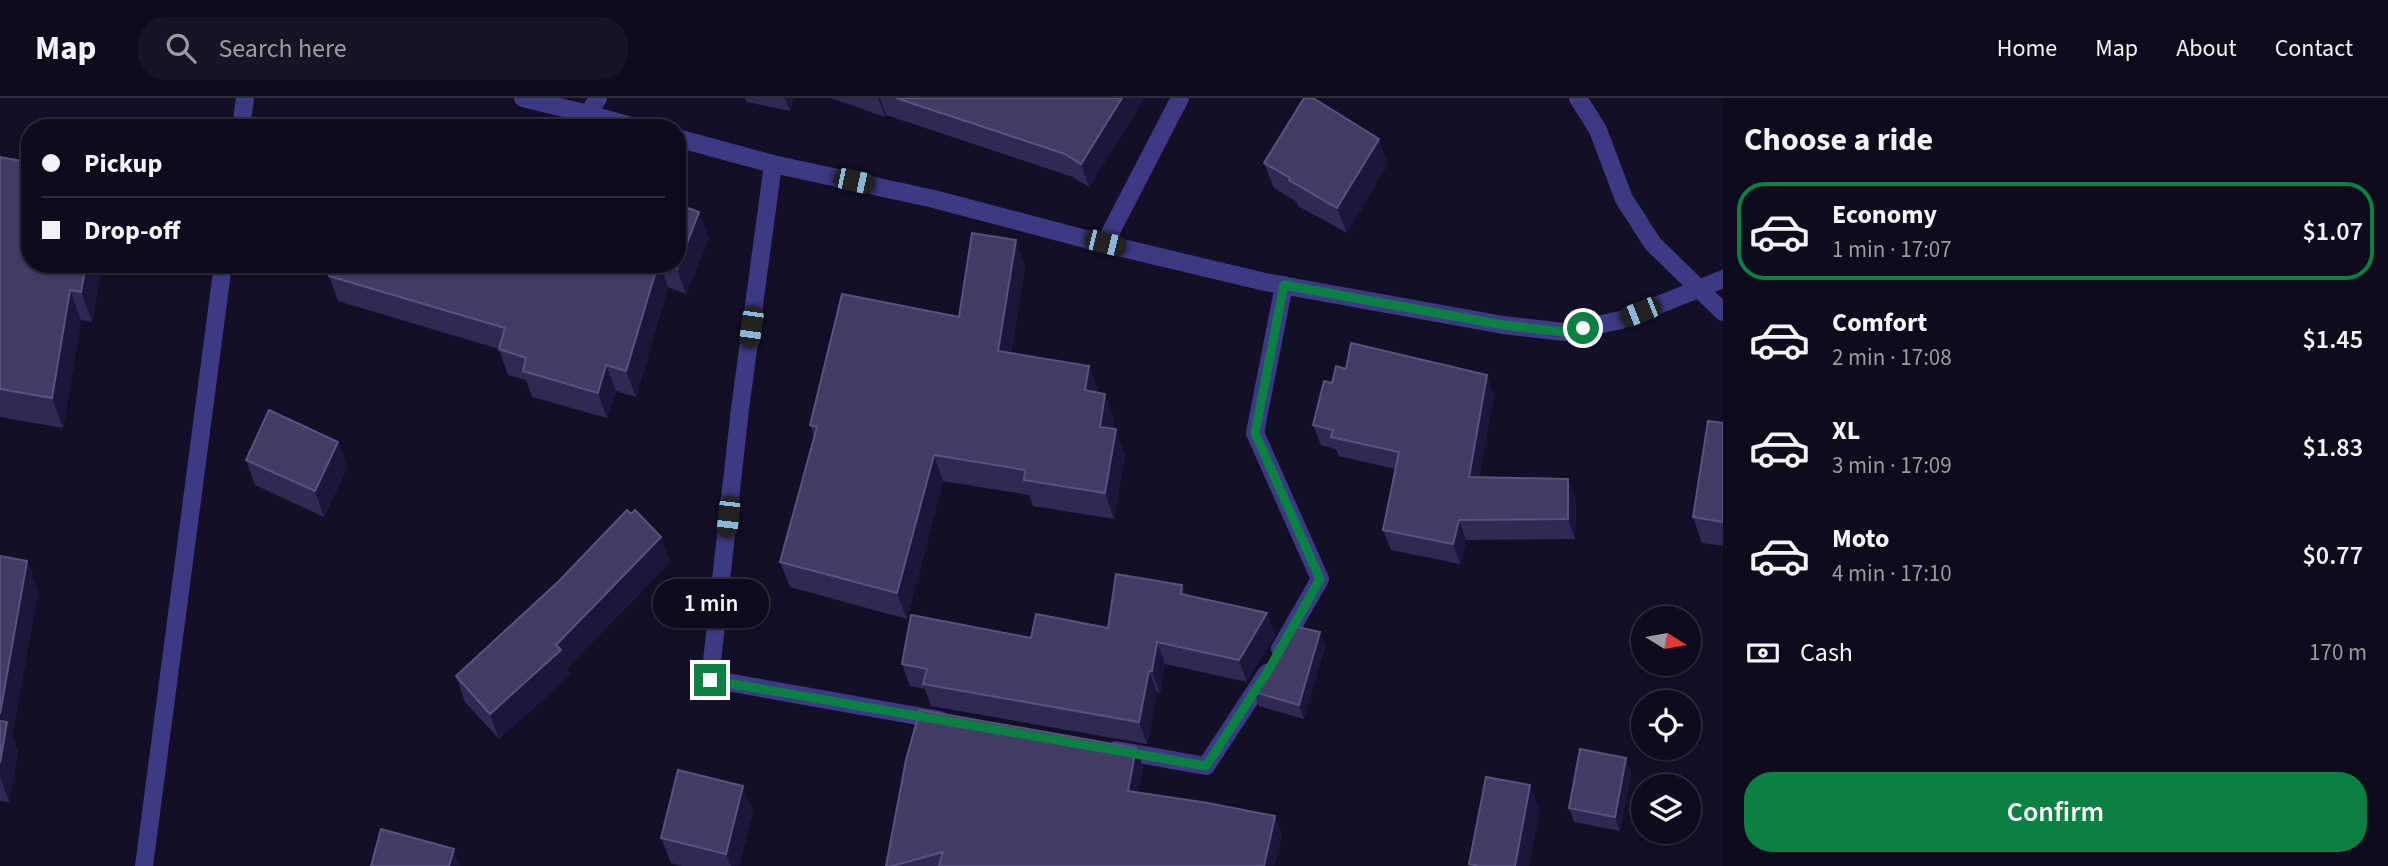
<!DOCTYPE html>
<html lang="en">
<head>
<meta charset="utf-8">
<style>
	:root { --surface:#0e0b1c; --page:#171425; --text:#f1f3f6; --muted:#9b9ba3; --line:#2e2b3b; --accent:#0b8043 }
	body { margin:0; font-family:"Source Sans 3",sans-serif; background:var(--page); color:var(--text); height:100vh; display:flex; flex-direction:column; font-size:26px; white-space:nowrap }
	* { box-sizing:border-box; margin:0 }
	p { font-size:23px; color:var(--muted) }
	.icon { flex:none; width:38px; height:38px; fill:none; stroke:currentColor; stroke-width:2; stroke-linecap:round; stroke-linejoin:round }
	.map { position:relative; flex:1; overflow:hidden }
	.side { display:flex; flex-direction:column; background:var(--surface); width:665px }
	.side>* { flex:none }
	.guide { position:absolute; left:21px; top:21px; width:665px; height:154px; border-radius:28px; box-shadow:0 2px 5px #0004,0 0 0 2px var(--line); display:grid; align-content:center; height:154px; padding:0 21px; background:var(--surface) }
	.needle { width:46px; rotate:101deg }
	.fabs { position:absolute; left:1631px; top:508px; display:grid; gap:14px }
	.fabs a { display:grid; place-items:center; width:70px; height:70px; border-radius:50%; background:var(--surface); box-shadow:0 2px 5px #0004,0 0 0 2px var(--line); font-size:35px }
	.end { position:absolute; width:32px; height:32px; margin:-16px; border:9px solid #0b8043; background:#fff; box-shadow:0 0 0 4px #fff }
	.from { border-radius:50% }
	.bubble { position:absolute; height:49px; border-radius:24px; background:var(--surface); box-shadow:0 2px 5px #0004,0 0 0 2px var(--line); font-size:23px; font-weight:600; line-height:49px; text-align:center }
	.car { position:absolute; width:21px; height:42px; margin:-21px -10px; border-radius:9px; box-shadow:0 0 5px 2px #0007; background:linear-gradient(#222 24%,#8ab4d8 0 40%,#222 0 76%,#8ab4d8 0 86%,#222 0) }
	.guide b { display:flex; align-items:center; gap:24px; height:66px; font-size:26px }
	.guide b+b { border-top:2px solid var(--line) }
	.guide i { width:18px; height:18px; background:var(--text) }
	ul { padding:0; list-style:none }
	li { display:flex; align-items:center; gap:21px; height:98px; margin:0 14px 10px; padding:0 7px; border:4px solid transparent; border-radius:28px }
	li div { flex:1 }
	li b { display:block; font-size:26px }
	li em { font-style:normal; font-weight:600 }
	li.on { border-color:var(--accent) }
	li>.icon { width:63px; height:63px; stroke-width:1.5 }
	h2 { padding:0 21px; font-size:32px; line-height:84px }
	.pay { display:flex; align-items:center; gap:18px; height:77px; padding:0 21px; font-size:26px }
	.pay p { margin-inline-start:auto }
	.action { display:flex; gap:14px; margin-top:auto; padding:14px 21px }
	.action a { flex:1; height:80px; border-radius:28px; background:var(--accent); color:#fff; font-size:28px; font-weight:600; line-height:80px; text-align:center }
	header { display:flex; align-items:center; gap:42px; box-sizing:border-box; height:98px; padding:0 35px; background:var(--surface); border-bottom:2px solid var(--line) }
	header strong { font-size:33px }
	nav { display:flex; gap:38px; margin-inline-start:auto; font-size:24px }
	.search { width:490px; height:63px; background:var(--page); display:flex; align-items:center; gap:18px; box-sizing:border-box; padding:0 24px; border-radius:28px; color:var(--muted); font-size:26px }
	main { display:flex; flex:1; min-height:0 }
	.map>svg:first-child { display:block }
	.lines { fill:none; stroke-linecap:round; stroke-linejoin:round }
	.minor { stroke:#3d3a85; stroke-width:18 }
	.wall { fill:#312854 }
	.shaded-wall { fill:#1d163a }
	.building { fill:#433a66; stroke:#5a527e; stroke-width:2 }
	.route { stroke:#0b8043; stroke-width:9 }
</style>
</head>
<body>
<header>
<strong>Map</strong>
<div class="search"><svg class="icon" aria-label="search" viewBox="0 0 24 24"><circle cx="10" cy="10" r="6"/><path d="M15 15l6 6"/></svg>Search here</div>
<nav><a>Home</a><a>Map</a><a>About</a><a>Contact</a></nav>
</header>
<main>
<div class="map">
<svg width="1723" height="768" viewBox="0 0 1723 768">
	<rect width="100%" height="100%" fill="#130f26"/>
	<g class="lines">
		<path class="minor" d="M523,0L588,16L598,0
			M1578,0L1598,32L1624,101L1653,146L1723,214
			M588,16L638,30
			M241,30L245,0
			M677,40L773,66L934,101L1093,143L1265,184L1503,227L1564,234L1621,222L1723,181
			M773,66L740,311L710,581L940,622
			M1105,145L1180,0
			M1280,551L1320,481L1255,335L1284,187
			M1116,652L1206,668L1267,575
			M144,768L223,166"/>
	</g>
	<path class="wall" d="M745,0H793L790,13L747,4Z
		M831,0H1145L1089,89L1073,79L886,17L885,19Z
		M0,59L30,166H102L92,224L81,222L63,330L0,319Z
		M1264,65L1388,66L1347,135L1298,108L1297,104L1274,90Z
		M699,114L709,140L686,196L668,189L636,299L616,293L607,320L532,299L526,282L508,277L499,251L338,203L329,178L532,172L534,166H677Z
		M1025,168L1011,255L1089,268L1098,295L1105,296L1114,322L1113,330L1125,356L1114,421L1033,408L1029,397L943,383L907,521L790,489L780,464L814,339L810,327L959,219Z
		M1346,271L1494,297L1479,379L1576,401L1575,441L1466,442L1460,466L1391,452L1383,432L1395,371L1339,358L1336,351L1321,347L1313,327L1332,285Z
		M1723,325V448L1702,445L1693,419Z
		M338,344L347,370L324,419L255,387L246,362Z
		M631,416L661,439L670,464L567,570L570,577L499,641L465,604L456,578Z
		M0,458L27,463L38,493L12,638L18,654L9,704L0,703Z
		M1182,487L1186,497L1267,515L1275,537L1247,584L1165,566L1160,595L1157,594L1147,646L931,608L925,591L910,588L902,566L1031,540L1108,530Z
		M1320,534L1325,548L1304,621L1259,608L1254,594Z
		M1136,650L1143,668L1138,695L1282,736L1274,768H886Z
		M1631,674L1620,733L1574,724L1569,710Z
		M753,714L739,768H682L671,765L661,740Z"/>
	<path class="shaded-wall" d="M785,0H793L790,13Z
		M878,0H880L886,17L885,19Z
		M1122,0H1145L1089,89L1081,66Z
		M1379,41L1388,66L1347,135L1337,110Z
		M699,114L709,140L686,196L677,171Z
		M1016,142L1025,168L1007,278L998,253Z
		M86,166H102L92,224L81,194Z
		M658,166H660L668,189L636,299L626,273Z
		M70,192L81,222L63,330L52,300Z
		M606,267L616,293L607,320L598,295Z
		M1089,268L1099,294L1094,318L1085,292Z
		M1487,277L1494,297L1476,399L1469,379Z
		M1105,296L1114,322L1109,354L1100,329Z
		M1116,331L1125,356L1114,421L1105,395Z
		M338,344L347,370L324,419L315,393Z
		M934,357L943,383L907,521L897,495Z
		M1568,381L1576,401L1575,441L1568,421Z
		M1459,422L1466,442L1460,466L1453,446Z
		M661,439L670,464L567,570L570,577L499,641L490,616Z
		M27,463L38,493L12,638L18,654L9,704L0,678V616Z
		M1182,487L1190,508L1181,496Z
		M1267,515L1275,537L1247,584L1239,562Z
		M1320,534L1325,548L1304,621L1299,607Z
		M1157,544L1165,566L1160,595L1152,573Z
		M1149,573L1157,594L1147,646L1139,624Z
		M1136,650L1143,668L1135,711L1128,693Z
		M1626,660L1631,674L1620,733L1615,719Z
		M1530,687L1540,713L1529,768H1515Z
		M743,688L753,714L739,768H731L726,756Z
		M1275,718L1282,736L1274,768H1264Z
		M454,751L460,768H449Z"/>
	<path class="building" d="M896,0H1122L1081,66L1065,56Z
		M1304,0H1313L1379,41L1337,110L1289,82L1290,80L1264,65Z
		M28,55H30V166H86L81,194L70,192L52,300L0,291V59L27,64Z
		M677,106L699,114L677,171L666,166H677Z
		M972,135L1016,142L998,253L1089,268L1085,292L1105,296L1100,329L1116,331L1105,395L1024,382L1025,372L934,357L897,495L780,464L817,329L810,327L842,196L959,219Z
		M332,166H512L532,172L534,166H658L626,273L606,267L598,295L523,273L526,260L499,251L505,230L329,178Z
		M1351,245L1487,277L1469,379L1568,381V421L1459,422L1453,446L1383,432L1399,354L1331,339L1333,332L1313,327L1324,283L1332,285L1336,268L1346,271Z
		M269,312L338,344L315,393L246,362Z
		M1708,323L1723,325V424L1693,419Z
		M627,412L631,416L635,412L661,439L556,547L561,552L490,616L456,578L559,483Z
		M0,458L27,463L0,616Z
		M1116,476L1182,487L1181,496L1267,515L1239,562L1157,544L1152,573H1149L1139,624L923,586L927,571L902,566L911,517L1031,540L1036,516L1108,530Z
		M1293,528L1320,534L1299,607L1254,594Z
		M920,612L1136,650L1128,693L1208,705L1275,718L1264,768H939L943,754L892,768H886L906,662Z
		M0,623L7,624L0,665Z
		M1580,651L1626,660L1615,719L1569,710Z
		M678,672L743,688L726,756L661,740Z
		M1486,679L1530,687L1515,768H1480L1469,766Z
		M381,731L454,751L449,768H371Z"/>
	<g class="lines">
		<path class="route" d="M710,582L1206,668L1268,573L1320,481L1255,335L1284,187L1503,227L1564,234L1583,230"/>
	</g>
</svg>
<div class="fabs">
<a><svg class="needle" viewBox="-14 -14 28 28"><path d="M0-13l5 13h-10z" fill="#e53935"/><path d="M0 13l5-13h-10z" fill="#9b9ba3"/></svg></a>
<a><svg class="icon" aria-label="locate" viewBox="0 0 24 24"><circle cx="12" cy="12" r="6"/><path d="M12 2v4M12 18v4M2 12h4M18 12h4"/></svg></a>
<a><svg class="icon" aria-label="layers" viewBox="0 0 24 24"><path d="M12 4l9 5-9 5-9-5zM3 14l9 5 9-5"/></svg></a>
</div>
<i class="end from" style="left:1583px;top:230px"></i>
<i class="end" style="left:710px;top:582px"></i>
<div class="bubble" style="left:653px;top:481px;width:116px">1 min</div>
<i class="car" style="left:854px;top:83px;rotate:102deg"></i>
<i class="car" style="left:1105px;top:145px;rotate:104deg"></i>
<i class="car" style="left:1640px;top:214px;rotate:248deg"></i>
<i class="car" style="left:751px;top:229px;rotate:188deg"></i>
<i class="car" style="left:728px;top:419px;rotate:186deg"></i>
<div class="guide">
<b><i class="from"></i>Pickup</b>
<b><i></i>Drop-off</b>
</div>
</div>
<section class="side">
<h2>Choose a ride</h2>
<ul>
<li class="on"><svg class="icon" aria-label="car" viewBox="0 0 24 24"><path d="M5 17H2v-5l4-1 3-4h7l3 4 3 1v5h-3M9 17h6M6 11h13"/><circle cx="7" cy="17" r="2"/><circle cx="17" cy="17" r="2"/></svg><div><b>Economy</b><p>1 min · 17:07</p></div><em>$1.07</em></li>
<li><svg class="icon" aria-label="car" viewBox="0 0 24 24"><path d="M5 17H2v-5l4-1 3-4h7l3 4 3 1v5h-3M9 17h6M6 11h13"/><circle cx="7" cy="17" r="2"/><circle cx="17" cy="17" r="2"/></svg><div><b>Comfort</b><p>2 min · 17:08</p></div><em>$1.45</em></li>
<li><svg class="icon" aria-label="car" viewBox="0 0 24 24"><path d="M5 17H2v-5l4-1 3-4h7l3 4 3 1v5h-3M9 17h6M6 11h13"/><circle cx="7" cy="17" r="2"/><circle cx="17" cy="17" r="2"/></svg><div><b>XL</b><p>3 min · 17:09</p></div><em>$1.83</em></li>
<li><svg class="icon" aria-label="car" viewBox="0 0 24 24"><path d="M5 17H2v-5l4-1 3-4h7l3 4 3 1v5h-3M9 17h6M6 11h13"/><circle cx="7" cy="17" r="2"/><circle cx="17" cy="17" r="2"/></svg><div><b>Moto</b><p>4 min · 17:10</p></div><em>$0.77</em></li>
</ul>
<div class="pay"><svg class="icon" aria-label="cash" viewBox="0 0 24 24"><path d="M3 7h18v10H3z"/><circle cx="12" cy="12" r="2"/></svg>Cash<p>170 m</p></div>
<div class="action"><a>Confirm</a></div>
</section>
</main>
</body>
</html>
